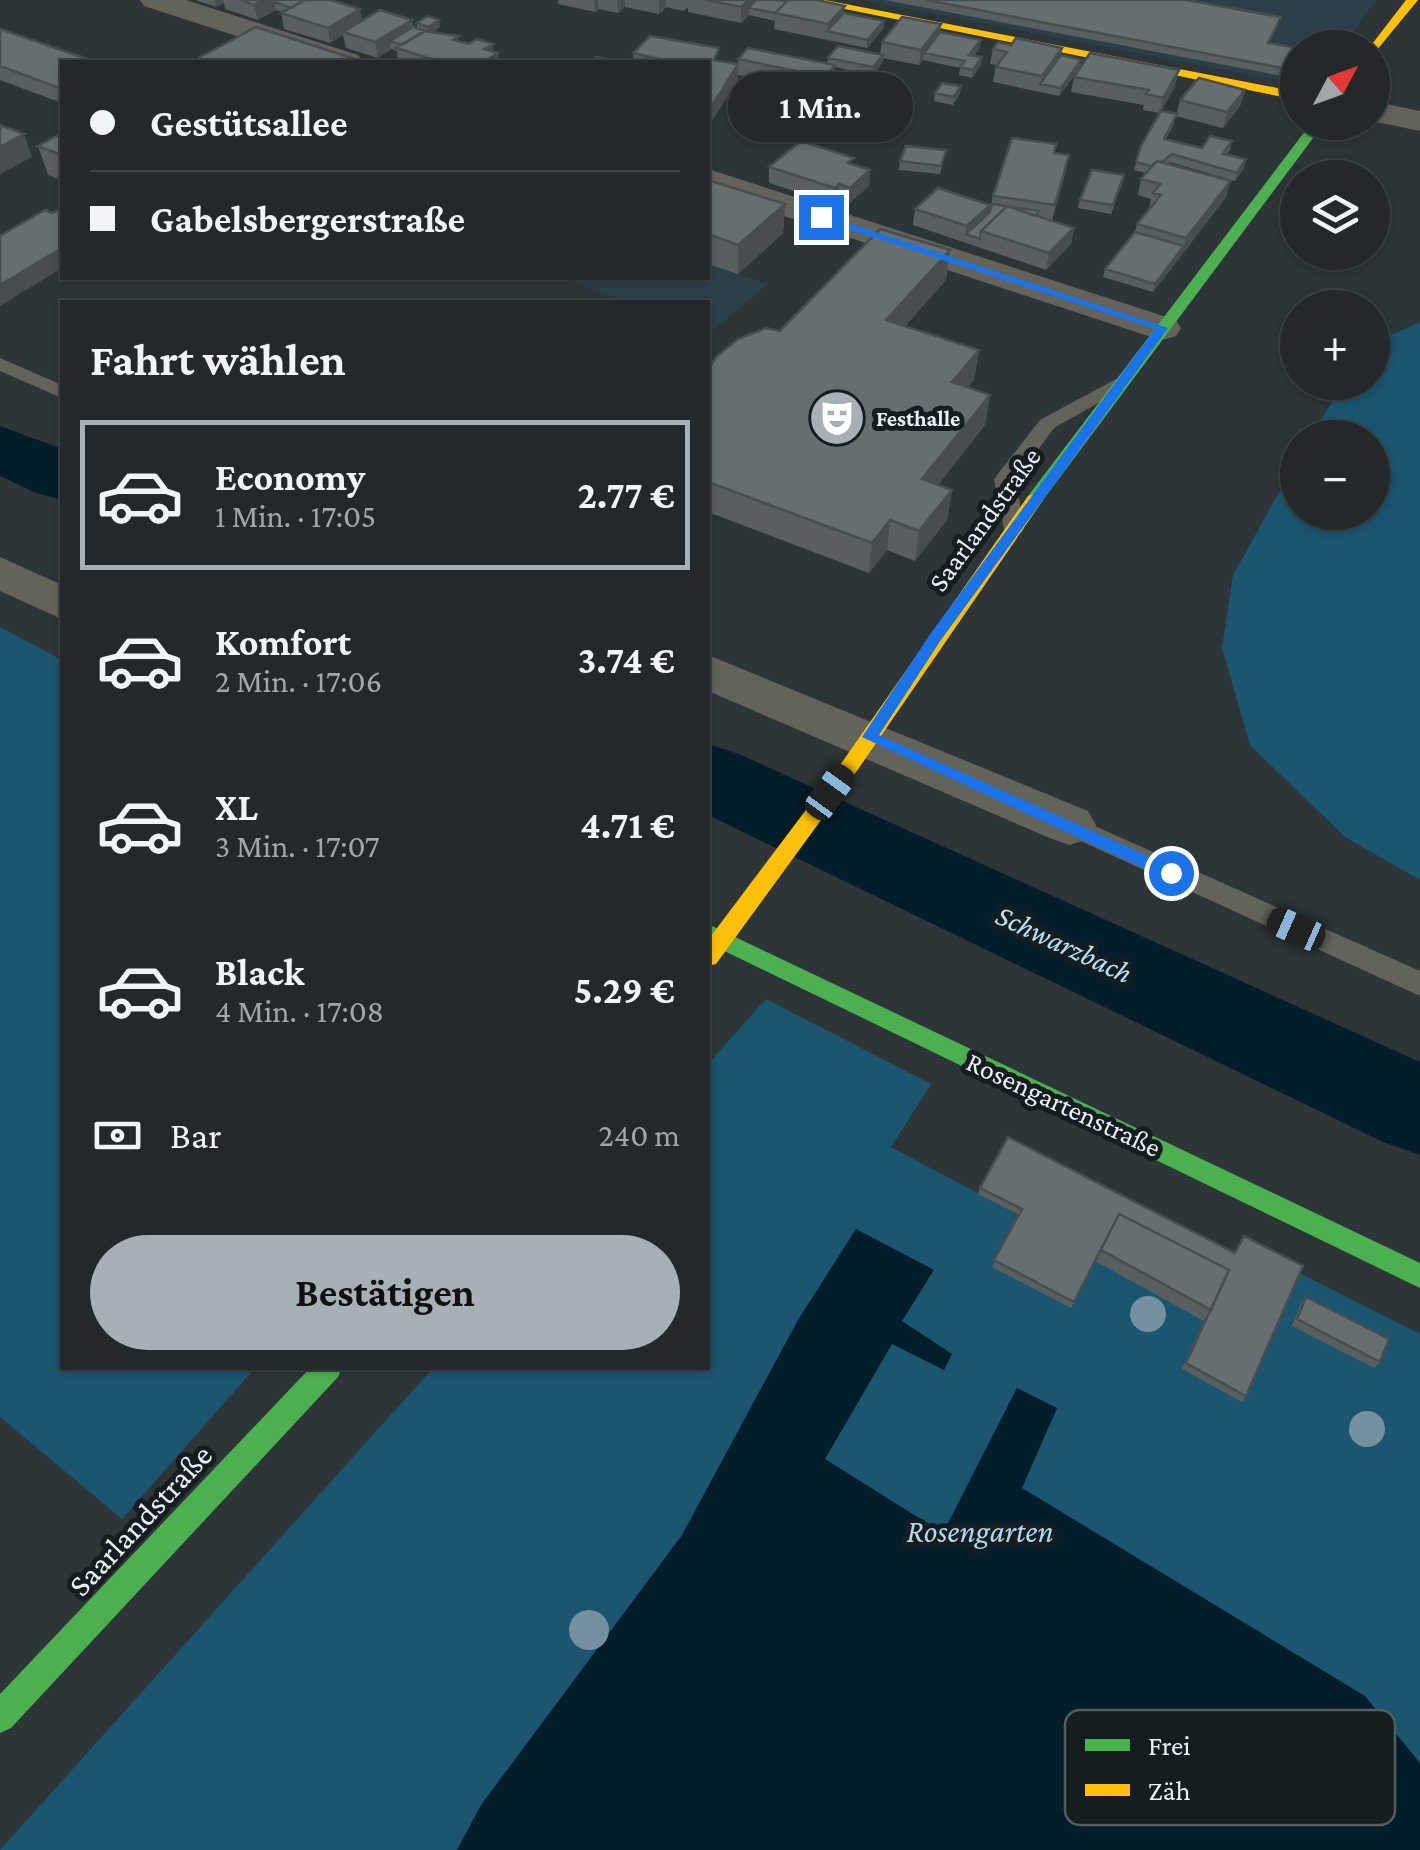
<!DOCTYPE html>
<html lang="de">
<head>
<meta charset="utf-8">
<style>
	:root { --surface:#22282b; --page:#2e3437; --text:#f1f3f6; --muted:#a2a6a9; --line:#3f4447; --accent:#a7b0b4 }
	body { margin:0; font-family:"Crimson Pro",serif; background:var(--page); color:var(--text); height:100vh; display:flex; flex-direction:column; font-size:38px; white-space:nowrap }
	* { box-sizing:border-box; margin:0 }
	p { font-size:32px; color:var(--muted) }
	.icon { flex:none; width:55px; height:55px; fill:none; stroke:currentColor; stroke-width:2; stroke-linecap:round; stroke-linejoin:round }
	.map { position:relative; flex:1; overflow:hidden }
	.details { position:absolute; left:60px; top:300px; width:650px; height:1070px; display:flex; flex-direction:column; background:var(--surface); border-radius:0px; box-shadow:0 2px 8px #0004,0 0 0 2px var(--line) }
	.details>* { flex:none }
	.hud { position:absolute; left:60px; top:60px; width:650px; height:220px; border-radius:0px; box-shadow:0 2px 8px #0004,0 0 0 2px var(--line); display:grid; align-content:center; height:220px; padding:0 30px; background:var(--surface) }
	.needle { width:65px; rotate:49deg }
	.controls { position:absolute; left:1280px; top:30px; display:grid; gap:20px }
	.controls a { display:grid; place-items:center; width:110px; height:110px; border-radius:50%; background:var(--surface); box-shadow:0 2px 8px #0004,0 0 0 2px var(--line); font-size:50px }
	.end { position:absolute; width:45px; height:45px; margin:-22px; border:12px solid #1a73e8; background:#fff; box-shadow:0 0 0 5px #fff }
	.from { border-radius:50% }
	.bubble { position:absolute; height:70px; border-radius:35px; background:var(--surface); box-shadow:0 2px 8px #0004,0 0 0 2px var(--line); font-size:32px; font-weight:700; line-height:70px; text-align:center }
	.car { position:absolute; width:30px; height:60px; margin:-30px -15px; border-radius:12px; box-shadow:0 0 8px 2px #0007; background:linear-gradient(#222 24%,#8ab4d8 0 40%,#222 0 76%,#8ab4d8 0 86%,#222 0) }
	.hud b { display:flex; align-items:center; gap:35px; height:95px; font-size:38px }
	.hud b+b { border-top:2px solid var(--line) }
	.hud i { width:25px; height:25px; background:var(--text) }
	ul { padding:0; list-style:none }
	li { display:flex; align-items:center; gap:30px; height:150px; margin:0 20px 15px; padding:0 10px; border:5px solid transparent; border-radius:0px }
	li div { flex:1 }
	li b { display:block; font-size:38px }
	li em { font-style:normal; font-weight:700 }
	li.active { border-color:var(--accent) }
	li>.icon { width:90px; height:90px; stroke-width:1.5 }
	h2 { padding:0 30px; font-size:45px; line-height:120px }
	.pay { display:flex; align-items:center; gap:25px; height:110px; padding:0 30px; font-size:38px }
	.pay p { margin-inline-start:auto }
	.action { display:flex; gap:20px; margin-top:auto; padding:20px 30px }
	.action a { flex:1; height:115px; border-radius:60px; background:var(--accent); color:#111; font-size:40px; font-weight:700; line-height:115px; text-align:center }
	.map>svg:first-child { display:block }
	.built { fill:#2b3f49 }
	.green { fill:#1b5570 }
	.water { fill:#041d2a }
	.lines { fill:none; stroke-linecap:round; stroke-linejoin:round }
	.river { fill:#041d2a; fill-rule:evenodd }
	.lane { fill:#64635a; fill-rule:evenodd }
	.street { fill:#64635a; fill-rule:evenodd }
	.fast { fill:#4caf50; fill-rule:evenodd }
	.slow { fill:#ffc107; fill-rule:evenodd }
	.tree { fill:#76909f }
	.wall { fill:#595f61 }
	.shaded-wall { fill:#484d4f }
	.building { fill:#676e71; stroke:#484d4f; stroke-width:2.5 }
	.route { fill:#1a73e8 }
	.labels { text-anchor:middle; stroke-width:10; stroke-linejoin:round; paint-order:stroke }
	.far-poi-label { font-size:22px; font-weight:bold; fill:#e9f2f7; stroke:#161d20; text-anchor:start }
	.street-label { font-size:28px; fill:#e9f2f7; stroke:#161d20 }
	.water-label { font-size:30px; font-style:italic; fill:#b7e1f9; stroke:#161d20 }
	.near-street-label { font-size:32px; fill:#e9f2f7; stroke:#161d20 }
	.near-park-label { font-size:32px; font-style:italic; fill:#b1daf2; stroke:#161d20 }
	.key { fill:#161d20; stroke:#555d60; stroke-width:2.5 }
	.key-label { font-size:28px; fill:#e9f2f7 }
</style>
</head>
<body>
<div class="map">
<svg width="1420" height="1850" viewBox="0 0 1420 1850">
	<rect width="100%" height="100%" fill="#2d3539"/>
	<path class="built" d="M862,0H1376L1344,47L1298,48L1297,84Z
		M708,209L783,233L739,274L768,284L711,332L708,331V302H628L558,278H708Z"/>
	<path class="green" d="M1420,322V880L1345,837L1250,745L1222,648L1233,575L1297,460L1298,512H1372V438L1310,437L1344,383L1372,382L1373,343Z
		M0,627L62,660V1368H255L122,1519L0,1417Z
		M766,999L931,1084L891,1147L1019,1215L1221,1283L1240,1243L1420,1334V1850H0L433,1368H708V1064Z"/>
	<path class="water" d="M856,1229L934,1270L902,1321L952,1354L944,1370L892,1344L825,1459L943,1533L1017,1388L1057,1408L1022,1488L1365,1696L1420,1763V1850H457L481,1805L682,1535L798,1320Z"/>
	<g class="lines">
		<path class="river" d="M0,426L62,449V500L36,493L0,476Z
			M708,744L739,754L1420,1062V1155L1383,1142L708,815Z"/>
		<path class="lane" d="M0,358L62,385V398L0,371Z
			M1116,379L1123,381V389L1054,428L1016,480L1024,528L1021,533H1005L994,480L997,475L1040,420Z
			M1070,815L1420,971V996L1061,832L1057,825L1061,818Z"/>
		<path class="street" d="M140,0H186L358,55L363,62H317L144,6Z
			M1372,101L1420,111V131L1372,121Z
			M708,169L1176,320L1181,328L1176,336L1162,340L1148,336L708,191Z
			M0,557L62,585V619L0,591Z
			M708,655L1088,811L1096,825L1088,839L1070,845L1052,839L708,691Z"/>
		<path class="fast" d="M1312,122H1325L1040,504H1028V496Z
			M708,924L1420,1263V1288L708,943Z
			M310,1368H342L338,1377L11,1728L0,1733V1694Z"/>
		<path class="slow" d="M800,0H825L1298,92V100Z
			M1406,0H1418L1372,56V48H1369Z
			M1034,494L1043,500L859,768L716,964L708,966V940L845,758L1028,496Z"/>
	</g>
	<g class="tree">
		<circle cx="1148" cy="1314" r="18"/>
		<circle cx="1367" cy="1429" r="18"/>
		<circle cx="589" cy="1630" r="20"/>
	</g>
	<path class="wall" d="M195,0H331L362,21L412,20L413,27L417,29V23L439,20L440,27L433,32L494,52L499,62H398L397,51L391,49L378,58L346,48L343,35L330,43L284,29L281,13L283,12L276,10L258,20L225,9L224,3L216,7Z
		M558,0H779L845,6L844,13L884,21L883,29L867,48L774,29L775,21L749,15L741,23L688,12V7L684,11L666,7L659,14L625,7L618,13L599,9L595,12L558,4Z
		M885,0H1186L1281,17L1269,43L1298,48V79Z
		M0,29L62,62V103L0,80Z
		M940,32L981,40L980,47L974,56L982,57L981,65L972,78L959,75L960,68L923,60L919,65L883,58L882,63L873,75L835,67L834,81L825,92L738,75V79L712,121L708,120V62H634L633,53L738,64V59L827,63L828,58L880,55L882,42Z
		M1011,45L1062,48L1061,55L1081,60L1080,68L1059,96L993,82L996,65L990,64L993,49Z
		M1179,70L1175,86L1160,113L1143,110L1144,105L1071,92L1074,77Z
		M1245,90L1240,106L1223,128L1176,116L1180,100Z
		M935,93L960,94L953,105L934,101Z
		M1175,122L1166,139L1202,148L1232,141L1230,150L1226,154L1246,159L1244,168L1235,181L1170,162L1167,164L1226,197L1153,292L1103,277L1105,269L1135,232L1137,224L1149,209L1151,199L1138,195L1141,179L1146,173L1134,170L1141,146Z
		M62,133V180L48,175L38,146Z
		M946,150L940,174L899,170L900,161Z
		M1054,153L1069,155L1052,221L1074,228L1071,244L1046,270L913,225L915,209L989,213L993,196Z
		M853,164L870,170L869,186L848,204L838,200L834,204L769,183V167Z
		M708,180L785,204L783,233L738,274L708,264Z
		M1122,184L1111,214L1078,208L1080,200Z
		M946,280L905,326L979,350L974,380L968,387L990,395L985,425L938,485L952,490L947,520L915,561L887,550L869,573L708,512V370L780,331Z
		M980,1188L1235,1253L1244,1236L1246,1396L1242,1402L1182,1369L1204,1321L1095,1261L1071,1308L992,1267L1019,1215L978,1194Z
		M1306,1297L1380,1362L1374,1368L1292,1326L1301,1303Z"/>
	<path class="shaded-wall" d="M215,0H223L224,3L216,7Z
		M263,0H291L274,2L276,10L258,20L254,5Z
		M594,0H598L599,9L595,12Z
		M617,0H625V7L618,13Z
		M659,0H666V7L659,14Z
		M749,0H760L749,8V15L741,23V7Z
		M845,6L844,21L827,31L828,24Z
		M360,9L363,24L343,32V35L330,43L328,28Z
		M412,20L414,35L390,41L391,49L378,58L375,42Z
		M439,20L440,27L429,35L428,27Z
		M884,21L883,29L867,48V40Z
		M941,24L939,40L924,53L923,60L919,65L921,50Z
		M981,40L980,47L968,63L969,55Z
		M493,44L494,56L498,53L499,62H484V49Z
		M1062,48L1060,63L1040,84L1042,76Z
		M883,55L882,63L873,75V67Z
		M982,57L981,65L972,78L973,70Z
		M1081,60L1080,68L1059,96L1061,88Z
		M738,64V79L712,121V106Z
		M835,65L834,81L825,92L826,77Z
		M1179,70L1175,86L1160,113L1163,98Z
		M961,86L960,94L953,105L954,97Z
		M1245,90L1240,106L1223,128L1227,112Z
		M24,134L32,157L0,174V147Z
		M1069,155L1066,171L1052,221L1055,205Z
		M1246,159L1244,168L1235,181L1237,173Z
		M870,170L869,186L848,204L850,188Z
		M1231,181L1226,197L1182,255L1186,238Z
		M839,184L838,200L834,204L835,188Z
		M785,204L783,233L738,274V245Z
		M990,205L987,221L966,234L967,226Z
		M1074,228L1071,244L1046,270L1049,253Z
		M1184,246L1182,255L1153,292L1155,284Z
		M62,248V268L0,306V285Z
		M950,250L946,280L883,350L886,320Z
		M979,350L974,380L948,412L952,382Z
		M990,395L985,425L918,510L922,479Z
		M952,490L947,520L915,561L919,531Z
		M890,520L887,550L869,573L872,543Z"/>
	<path class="building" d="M240,0H263L254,5Z
		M278,0H305L291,8L274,2Z
		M305,0H331L360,9L328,28L281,13Z
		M705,0H749L741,7Z
		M756,0H779L787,1L775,13L749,8Z
		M788,0H817L845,6L828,24L775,13Z
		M926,0H1186L1281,17L1268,43L1298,48V71Z
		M380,10L412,20L375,42L343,32Z
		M844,13L884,21L867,40L827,31Z
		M428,16L439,20L428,27L417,23Z
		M902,17L941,24L921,50L882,42Z
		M256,27L358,60L354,62H191Z
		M413,27L425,31L402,45L390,41Z
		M0,29L96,62H62V89L0,66Z
		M424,31L459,36L453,40L469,44L477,39L493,44L484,49L498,53L484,62H442L396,48Z
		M940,32L981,40L969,55L982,57L973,70L960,67L965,61L924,53Z
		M650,36L719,48L714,60L738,64L712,106L708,104V62H665L667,61L633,53Z
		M1016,38L1062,48L1042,76L996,67L1007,52L993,49L998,42L1011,45Z
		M838,46L883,55L873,67L828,58Z
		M748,48L835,65L826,77L738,59Z
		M1090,53L1179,70L1163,98L1146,94L1149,90L1074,77Z
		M1061,55L1081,60L1061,88L1040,84Z
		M596,57L614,60L612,62H591Z
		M1199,78L1245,90L1227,112L1180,100Z
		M942,83L961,86L954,97L935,93Z
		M1161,111L1177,114L1164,139L1202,148L1210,136L1232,141L1223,154L1246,159L1237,173L1172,154L1162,162L1157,161L1152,166L1136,162L1141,146Z
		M0,125L24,134L0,147Z
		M62,133V155L38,146Z
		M1012,138L1056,144L1054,153L1069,155L1055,205L993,196Z
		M801,141L854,158L848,163L870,170L850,188L839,184L835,188L769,167Z
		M906,146L946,150L941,166L900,161Z
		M1157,161L1231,181L1186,238L1137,224L1161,195L1153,193L1160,184L1141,179Z
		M1092,170L1124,175L1113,205L1080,200Z
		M708,180L785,204L738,245L708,234Z
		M938,188L990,205L967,226L915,209Z
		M992,204L1039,211L1035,216L1007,206L981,231L980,239L966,234L989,213Z
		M1007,206L1074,228L1049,253L981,231Z
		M62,208V248L0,285V236L45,210L52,213Z
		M880,229L950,250L886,320L979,350L952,382L990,395L922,479L952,490L919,531L890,520L872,543L708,482V370L716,357L738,339L766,328L780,331Z
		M1135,232L1184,246L1155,284L1105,269Z
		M1008,1137L1235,1253L1244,1236L1303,1266L1246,1396L1186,1363L1229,1270L1119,1214L1074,1302L994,1260L1022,1209L980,1188Z
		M1119,1214L1229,1270L1211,1310L1101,1250Z
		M1306,1297L1389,1339L1380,1362L1297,1319Z"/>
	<path class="route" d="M821,214L1168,328L941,640L879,735L1177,869V878H1165L862,737L931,633L1155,329L817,219Z"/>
	<defs>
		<g id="theatre-disc" transform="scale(2.875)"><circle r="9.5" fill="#a7b0b4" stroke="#161d20"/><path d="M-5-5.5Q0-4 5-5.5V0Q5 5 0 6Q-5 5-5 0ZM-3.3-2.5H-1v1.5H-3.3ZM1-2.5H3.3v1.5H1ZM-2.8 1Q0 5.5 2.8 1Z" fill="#fff"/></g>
	</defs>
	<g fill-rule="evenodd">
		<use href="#theatre-disc" x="837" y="418"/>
	</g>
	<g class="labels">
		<g class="far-poi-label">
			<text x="876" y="426">Festhalle</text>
		</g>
		<g class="street-label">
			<text transform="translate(984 519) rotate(-54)" y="10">Saarlandstraße</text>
			<text transform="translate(1064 1104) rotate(25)" y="10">Rosengartenstraße</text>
		</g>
		<g class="water-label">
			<text transform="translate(1064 944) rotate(25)" y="10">Schwarzbach</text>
		</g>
		<g class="near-street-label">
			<text transform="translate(140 1520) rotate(-47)" y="11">Saarlandstraße</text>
		</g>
		<g class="near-park-label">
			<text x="980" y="1542">Rosengarten</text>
		</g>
	</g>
	<rect x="1065" y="1710" width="330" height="115" rx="15" class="key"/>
	<rect x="1085" y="1739" width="45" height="12" fill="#4caf50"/>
	<rect x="1085" y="1784" width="45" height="12" fill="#ffc107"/>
	<g class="key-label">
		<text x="1148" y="1755">Frei</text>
		<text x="1148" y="1800">Zäh</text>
	</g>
</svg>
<div class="controls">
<a><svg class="needle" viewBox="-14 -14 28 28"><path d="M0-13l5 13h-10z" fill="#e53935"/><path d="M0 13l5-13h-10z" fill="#a2a6a9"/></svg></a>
<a><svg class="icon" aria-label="layers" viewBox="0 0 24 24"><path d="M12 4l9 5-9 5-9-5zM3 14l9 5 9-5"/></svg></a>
<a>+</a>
<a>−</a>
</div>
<i class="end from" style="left:1171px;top:873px"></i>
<i class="end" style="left:821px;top:217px"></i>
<div class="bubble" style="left:728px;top:72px;width:185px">1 Min.</div>
<i class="car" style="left:830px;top:792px;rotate:36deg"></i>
<i class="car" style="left:1296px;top:929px;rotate:294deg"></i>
<div class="hud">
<b><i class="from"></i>Gestütsallee</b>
<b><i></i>Gabelsbergerstraße</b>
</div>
<section class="details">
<h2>Fahrt wählen</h2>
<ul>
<li class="active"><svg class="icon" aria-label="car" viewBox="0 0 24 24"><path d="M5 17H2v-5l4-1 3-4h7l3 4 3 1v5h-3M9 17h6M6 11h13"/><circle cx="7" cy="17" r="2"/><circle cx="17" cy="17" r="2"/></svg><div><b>Economy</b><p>1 Min. · 17:05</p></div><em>2.77 €</em></li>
<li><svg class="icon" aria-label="car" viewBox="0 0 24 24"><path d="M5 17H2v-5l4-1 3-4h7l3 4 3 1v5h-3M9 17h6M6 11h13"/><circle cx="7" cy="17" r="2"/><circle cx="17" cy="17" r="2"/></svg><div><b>Komfort</b><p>2 Min. · 17:06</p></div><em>3.74 €</em></li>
<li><svg class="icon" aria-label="car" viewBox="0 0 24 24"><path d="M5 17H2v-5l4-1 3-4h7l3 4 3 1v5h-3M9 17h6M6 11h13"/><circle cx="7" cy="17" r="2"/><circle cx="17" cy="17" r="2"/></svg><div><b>XL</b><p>3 Min. · 17:07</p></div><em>4.71 €</em></li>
<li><svg class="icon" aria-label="car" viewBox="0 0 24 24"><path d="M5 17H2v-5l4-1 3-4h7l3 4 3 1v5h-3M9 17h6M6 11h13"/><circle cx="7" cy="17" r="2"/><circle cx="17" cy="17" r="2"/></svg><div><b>Black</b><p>4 Min. · 17:08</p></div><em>5.29 €</em></li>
</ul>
<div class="pay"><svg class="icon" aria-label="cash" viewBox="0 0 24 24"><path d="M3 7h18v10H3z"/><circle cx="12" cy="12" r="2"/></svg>Bar<p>240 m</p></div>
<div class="action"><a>Bestätigen</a></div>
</section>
</div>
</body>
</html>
